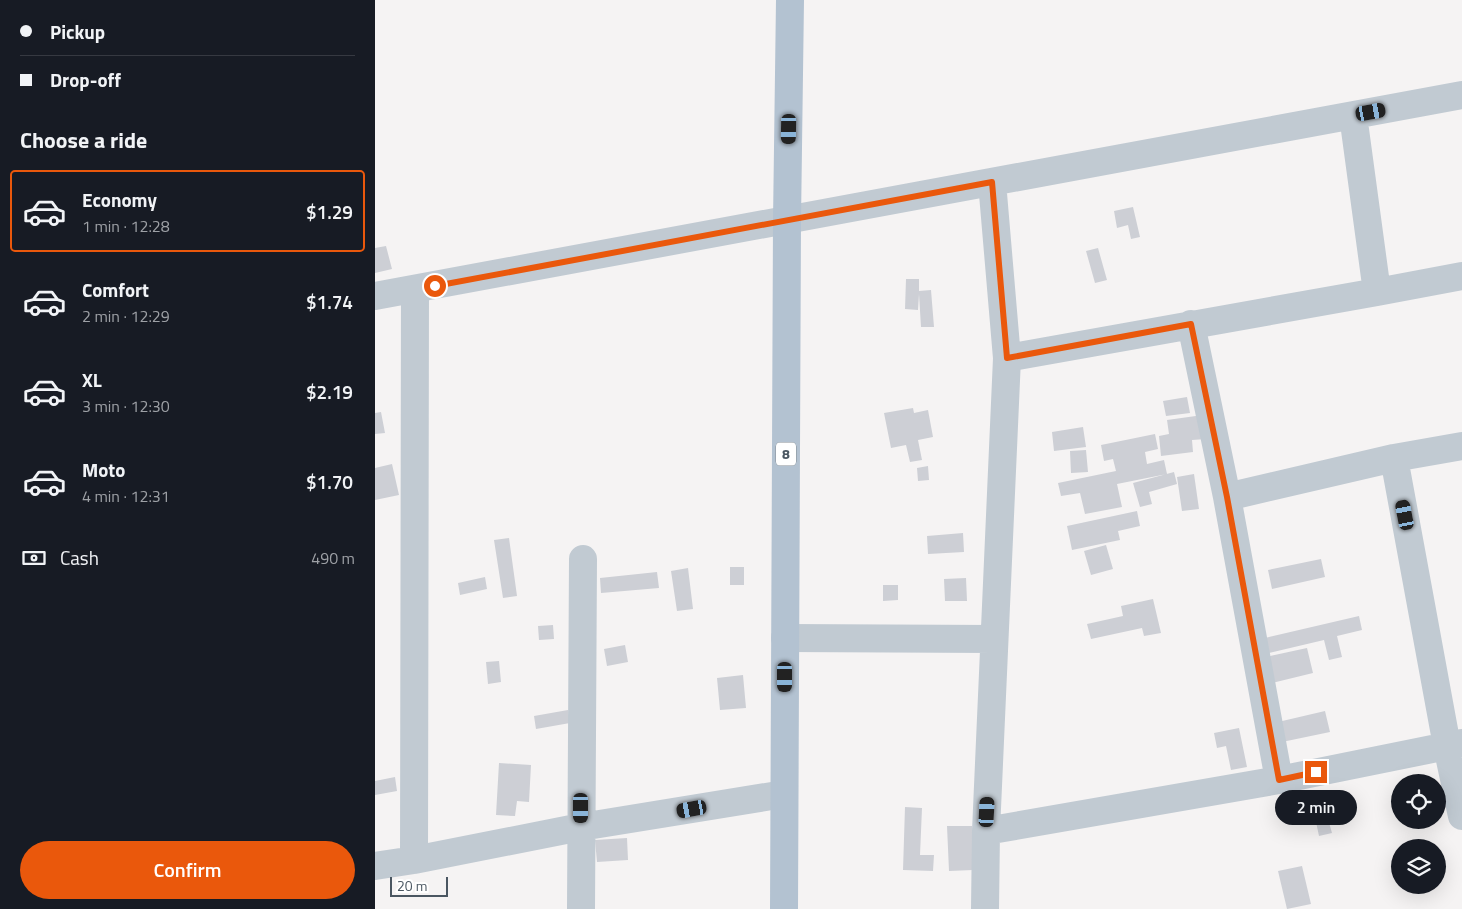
<!DOCTYPE html>
<html lang="en">
<head>
<meta charset="utf-8">
<style>
	:root { --surface:#171b24; --page:#20242c; --text:#f1f3f6; --muted:#9ea1a6; --line:#363941; --accent:#ea580c }
	body { margin:0; font-family:"Titillium Web",sans-serif; background:var(--page); color:var(--text); height:100vh; display:flex; flex-direction:column; font-size:19px; white-space:nowrap }
	* { box-sizing:border-box; margin:0 }
	p { font-size:16px; color:var(--muted) }
	.icon { flex:none; width:28px; height:28px; fill:none; stroke:currentColor; stroke-width:2; stroke-linecap:round; stroke-linejoin:round }
	.map { position:relative; flex:1; overflow:hidden }
	.side { display:flex; flex-direction:column; background:var(--surface); width:375px }
	.side>* { flex:none }
	.banner { display:grid; align-content:center; height:110px; padding:0 20px; background:var(--surface) }
	.tools { position:absolute; left:1016px; top:774px; display:grid; gap:10px }
	.tools a { display:grid; place-items:center; width:55px; height:55px; border-radius:50%; background:var(--surface); box-shadow:0 5px 20px #0002; font-size:25px }
	.scale { position:absolute; left:15px; bottom:12px; width:58px; box-sizing:border-box; padding-left:5px; border:2px solid #4a5661; border-top:0; font-size:14px; line-height:18px; white-space:nowrap; color:#4a5661; -webkit-text-stroke:4px #fff; paint-order:stroke }
	.end { position:absolute; width:22px; height:22px; margin:-11px; border:6px solid #ea580c; background:#fff; box-shadow:0 0 0 2px #fff }
	.from { border-radius:50% }
	.bubble { position:absolute; height:35px; border-radius:18px; background:var(--surface); box-shadow:0 5px 20px #0002; font-size:16px; font-weight:600; line-height:35px; text-align:center }
	.car { position:absolute; width:15px; height:30px; margin:-15px -8px; border-radius:6px; box-shadow:0 0 4px 1px #0007; background:linear-gradient(#222 24%,#8ab4d8 0 40%,#222 0 76%,#8ab4d8 0 86%,#222 0) }
	.banner b { display:flex; align-items:center; gap:18px; height:48px; font-size:19px }
	.banner b+b { border-top:1px solid var(--line) }
	.banner i { width:12px; height:12px; background:var(--text) }
	ul { padding:0; list-style:none }
	li { display:flex; align-items:center; gap:15px; height:82px; margin:0 10px 8px; padding:0 10px; border:2px solid transparent; border-radius:5px }
	li div { flex:1 }
	li b { display:block; font-size:19px }
	li em { font-style:normal; font-weight:600 }
	li.selected { border-color:var(--accent) }
	li>.icon { width:45px; height:45px; stroke-width:1.5 }
	h2 { padding:0 20px; font-size:22px; line-height:60px }
	.pay { display:flex; align-items:center; gap:12px; height:55px; padding:0 20px; font-size:19px }
	.pay p { margin-inline-start:auto }
	.primary-button { display:flex; gap:10px; margin-top:auto; padding:10px 20px }
	.primary-button a { flex:1; height:58px; border-radius:30px; background:var(--accent); color:#fff; font-size:20px; font-weight:600; line-height:58px; text-align:center }
	main { display:flex; flex:1; min-height:0 }
	.map>svg:first-child { display:block }
	.building { fill:#cdcfd5 }
	.lines { fill:none; stroke-linecap:round; stroke-linejoin:round }
	.minor { stroke:#c1cad2; stroke-width:28 }
	.major { stroke:#b3c2d1; stroke-width:28 }
	.route { stroke:#ea580c; stroke-width:6 }
	.labels { text-anchor:middle; stroke-width:4; stroke-linejoin:round; paint-order:stroke }
	.shield { fill:#fff; stroke:#808990; stroke-width:1 }
	.shield-label { font-size:14px; font-weight:bold; fill:#4a5661 }
</style>
</head>
<body>
<main>
<section class="side">
<div class="banner">
<b><i class="from"></i>Pickup</b>
<b><i></i>Drop-off</b>
</div>
<h2>Choose a ride</h2>
<ul>
<li class="selected"><svg class="icon" aria-label="car" viewBox="0 0 24 24"><path d="M5 17H2v-5l4-1 3-4h7l3 4 3 1v5h-3M9 17h6M6 11h13"/><circle cx="7" cy="17" r="2"/><circle cx="17" cy="17" r="2"/></svg><div><b>Economy</b><p>1 min · 12:28</p></div><em>$1.29</em></li>
<li><svg class="icon" aria-label="car" viewBox="0 0 24 24"><path d="M5 17H2v-5l4-1 3-4h7l3 4 3 1v5h-3M9 17h6M6 11h13"/><circle cx="7" cy="17" r="2"/><circle cx="17" cy="17" r="2"/></svg><div><b>Comfort</b><p>2 min · 12:29</p></div><em>$1.74</em></li>
<li><svg class="icon" aria-label="car" viewBox="0 0 24 24"><path d="M5 17H2v-5l4-1 3-4h7l3 4 3 1v5h-3M9 17h6M6 11h13"/><circle cx="7" cy="17" r="2"/><circle cx="17" cy="17" r="2"/></svg><div><b>XL</b><p>3 min · 12:30</p></div><em>$2.19</em></li>
<li><svg class="icon" aria-label="car" viewBox="0 0 24 24"><path d="M5 17H2v-5l4-1 3-4h7l3 4 3 1v5h-3M9 17h6M6 11h13"/><circle cx="7" cy="17" r="2"/><circle cx="17" cy="17" r="2"/></svg><div><b>Moto</b><p>4 min · 12:31</p></div><em>$1.70</em></li>
</ul>
<div class="pay"><svg class="icon" aria-label="cash" viewBox="0 0 24 24"><path d="M3 7h18v10H3z"/><circle cx="12" cy="12" r="2"/></svg>Cash<p>490 m</p></div>
<div class="primary-button"><a>Confirm</a></div>
</section>
<div class="map">
<svg width="1087" height="909" viewBox="0 0 1087 909">
	<rect width="100%" height="100%" fill="#f5f3f3"/>
	<path class="building" d="M758,207L765,237L756,239L753,225L742,228L739,211Z
		M11,246L17,269L0,273V248Z
		M723,248L732,280L720,283L711,251Z
		M531,279H544V291L556,290L559,327H546L544,294L543,310L530,309Z
		M812,397L815,413L791,416L788,401Z
		M538,408L539,413L553,410L558,437L543,440L547,460L535,462L531,445L516,448L509,413Z
		M6,412L10,433L0,434V413Z
		M828,415L831,439L817,440L818,452L786,456L784,436L794,434L792,420Z
		M708,427L711,447L679,451L677,432Z
		M780,434L783,449L770,452L772,464L789,460L792,474L742,484L747,507L710,514L705,493L686,496L683,483L741,471L738,459L729,461L726,445Z
		M711,450L713,472L696,473L695,451Z
		M17,464L24,495L0,500V468Z
		M553,466L554,480L543,481L542,468Z
		M799,472L802,484L774,492L777,504L765,507L758,483Z
		M819,474L824,509L807,511L802,477Z
		M762,511L765,526L743,531L745,540L697,550L692,526Z
		M588,533L589,552L553,554L552,536Z
		M134,538L142,596L128,598L119,540Z
		M731,545L738,569L716,575L709,551Z
		M946,559L950,577L897,589L893,570Z
		M355,567H369V585H355Z
		M313,568L318,609L302,611L296,571Z
		M282,572L284,588L226,593L225,578Z
		M110,577L112,589L85,595L83,583Z
		M591,578L592,601H570L569,579Z
		M508,585H523V600L508,601Z
		M778,599L786,633L769,636L767,628L716,639L712,624L748,616L746,606Z
		M984,616L987,630L962,636L967,657L954,660L949,640L894,653L890,638Z
		M178,625L179,639L164,640L163,626Z
		M250,645L253,662L232,666L229,649Z
		M932,648L938,673L897,683L891,657Z
		M124,661L126,682L113,684L111,662Z
		M368,675L371,708L345,710L342,678Z
		M193,710L195,723L161,729L159,716Z
		M950,711L955,732L907,742L903,722Z
		M864,728L872,767L856,770L851,746L842,748L839,733Z
		M124,763L156,765L154,802L142,801L140,816L121,815Z
		M20,777L22,791L0,795V781Z
		M530,807L547,808L545,855H559L558,871L528,870Z
		M953,819L957,833L944,836L941,822Z
		M572,826H597L598,870L574,871Z
		M252,838L253,860L222,862L220,840Z
		M927,866L936,904L912,909L903,871Z"/>
	<g class="lines">
		<path class="minor" d="M978,115L1002,292
			M0,296L1087,95
			M816,324L852,497L904,780
			M632,358L1002,292L1087,276
			M1019,458L1072,746L1087,816
			M852,497L1019,458L1087,446
			M410,638L619,639
			M611,831L904,780L1087,743
			M39,860L40,289
			M0,866L39,860L206,827L409,794
			M206,909L208,559
			M610,909L611,831L632,358L617,182"/>
		<path class="major" d="M409,909L412,221L415,0"/>
	</g>
	<g class="lines">
		<path class="route" d="M60,286L617,182L632,358L816,324L852,497L904,780L941,772"/>
	</g>
	<g class="labels">
		<rect class="shield" x="401" y="442.5" width="20" height="23" rx="4"/>
		<g class="shield-label">
			<text x="411" y="459">8</text>
		</g>
	</g>
</svg>
<div class="tools">
<a><svg class="icon" aria-label="locate" viewBox="0 0 24 24"><circle cx="12" cy="12" r="6"/><path d="M12 2v4M12 18v4M2 12h4M18 12h4"/></svg></a>
<a><svg class="icon" aria-label="layers" viewBox="0 0 24 24"><path d="M12 4l9 5-9 5-9-5zM3 14l9 5 9-5"/></svg></a>
</div>
<div class="scale">20 m</div>
<i class="end from" style="left:60px;top:286px"></i>
<i class="end" style="left:941px;top:772px"></i>
<div class="bubble" style="left:900px;top:790px;width:82px">2 min</div>
<i class="car" style="left:996px;top:112px;rotate:80deg"></i>
<i class="car" style="left:414px;top:129px;rotate:181deg"></i>
<i class="car" style="left:1030px;top:515px;rotate:349deg"></i>
<i class="car" style="left:410px;top:677px;rotate:180deg"></i>
<i class="car" style="left:206px;top:808px;rotate:180deg"></i>
<i class="car" style="left:317px;top:809px;rotate:260deg"></i>
<i class="car" style="left:612px;top:812px;rotate:3deg"></i>
</div>
</main>
</body>
</html>
